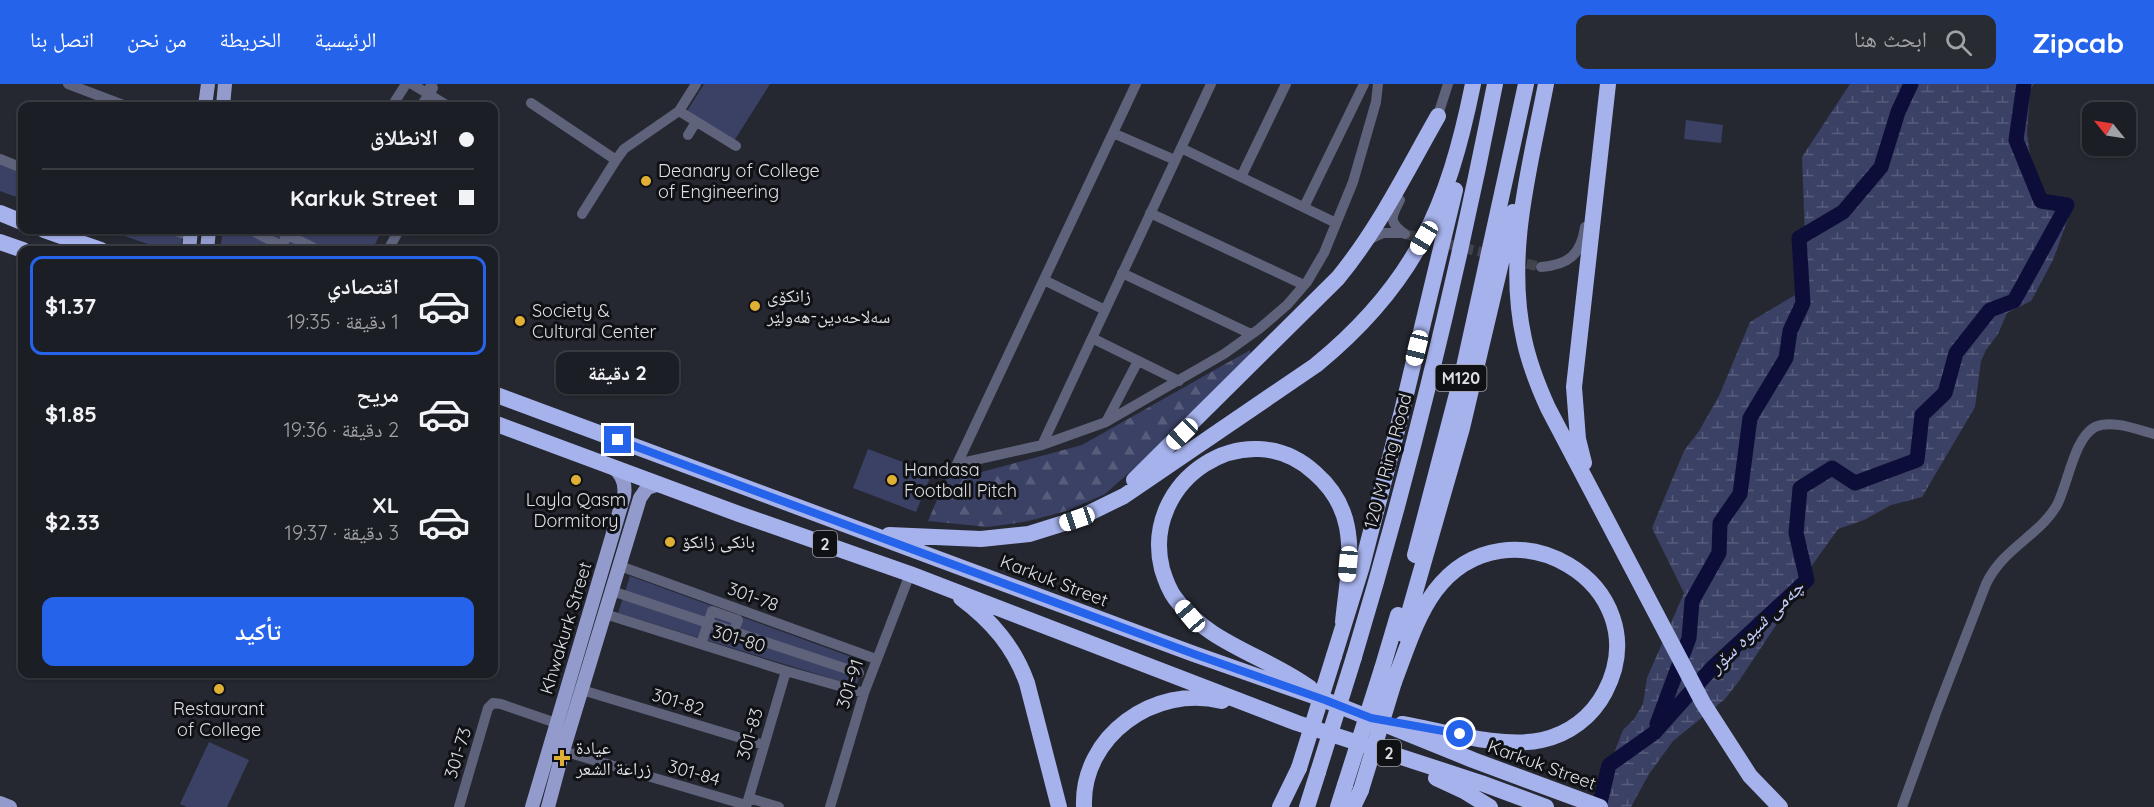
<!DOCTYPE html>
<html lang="ar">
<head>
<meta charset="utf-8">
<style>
	:root { --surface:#1c1e25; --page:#292b32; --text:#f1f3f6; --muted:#a0a2a7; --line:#3a3c42; --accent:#2563eb }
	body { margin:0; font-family:Quicksand,"Noto Naskh Arabic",sans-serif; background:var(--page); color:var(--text); direction:rtl; height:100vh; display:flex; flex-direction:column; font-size:22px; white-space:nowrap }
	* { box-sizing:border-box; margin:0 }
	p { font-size:20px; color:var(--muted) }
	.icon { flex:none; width:33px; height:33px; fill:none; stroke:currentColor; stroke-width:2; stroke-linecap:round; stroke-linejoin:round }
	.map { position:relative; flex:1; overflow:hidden; direction:ltr }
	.details { position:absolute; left:18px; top:162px; width:480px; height:432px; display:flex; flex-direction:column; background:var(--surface); border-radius:12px; box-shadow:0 2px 4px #0004,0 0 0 2px var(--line); direction:rtl }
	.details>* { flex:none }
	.guide { position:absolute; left:18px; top:18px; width:480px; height:132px; border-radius:12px; box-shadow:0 2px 4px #0004,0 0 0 2px var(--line); direction:rtl; display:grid; align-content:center; height:132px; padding:0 24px; background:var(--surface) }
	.needle { width:39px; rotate:300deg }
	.controls { position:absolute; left:2082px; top:18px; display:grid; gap:12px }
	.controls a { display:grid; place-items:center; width:54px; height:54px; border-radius:12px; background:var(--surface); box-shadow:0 2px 4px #0004,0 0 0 2px var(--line); font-size:30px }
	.end { position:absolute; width:27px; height:27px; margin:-14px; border:8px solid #2563eb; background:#fff; box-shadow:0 0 0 3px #fff }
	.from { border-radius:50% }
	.bubble { position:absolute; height:42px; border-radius:12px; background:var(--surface); box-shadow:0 2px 4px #0004,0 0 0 2px var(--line); font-size:20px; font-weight:800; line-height:42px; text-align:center; direction:rtl }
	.car { position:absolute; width:18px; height:36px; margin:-18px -9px; border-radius:8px; box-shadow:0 0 4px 2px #0007; background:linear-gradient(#fff 24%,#345 0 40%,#fff 0 76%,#345 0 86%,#fff 0) }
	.guide b { display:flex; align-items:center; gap:21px; height:57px; font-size:22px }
	.guide b+b { border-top:2px solid var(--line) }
	.guide i { width:15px; height:15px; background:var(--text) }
	ul { padding:10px 0 0; list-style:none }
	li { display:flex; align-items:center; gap:18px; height:99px; margin:0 12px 9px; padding:0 12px; border:3px solid transparent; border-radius:12px }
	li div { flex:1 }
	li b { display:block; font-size:22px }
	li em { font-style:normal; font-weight:800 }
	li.active { border-color:var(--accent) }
	li>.icon { width:54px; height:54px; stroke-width:1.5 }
	.button { display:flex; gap:12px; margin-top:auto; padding:12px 24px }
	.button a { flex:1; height:69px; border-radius:12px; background:var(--accent); color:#fff; font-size:24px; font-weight:800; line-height:69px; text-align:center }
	header { display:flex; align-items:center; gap:36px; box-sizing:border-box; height:84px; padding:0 30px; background:var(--accent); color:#fff }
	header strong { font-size:28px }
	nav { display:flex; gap:33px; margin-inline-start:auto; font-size:21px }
	.search { width:420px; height:54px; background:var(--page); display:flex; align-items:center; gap:15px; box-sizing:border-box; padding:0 21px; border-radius:12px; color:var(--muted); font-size:22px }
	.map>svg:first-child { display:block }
	.green { fill:#3b4165 }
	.forest { fill:url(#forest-firs) }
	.wetland { fill:url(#wetland-marsh) }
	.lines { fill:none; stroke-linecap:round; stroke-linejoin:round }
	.river { stroke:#0d0d3a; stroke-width:15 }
	.minor-tunnel { stroke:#41434c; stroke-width:10; stroke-dasharray:10 5; stroke-linecap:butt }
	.minor { stroke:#5e627a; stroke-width:10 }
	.major { stroke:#929bcc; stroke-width:14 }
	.highway { stroke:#a6b2ec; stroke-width:16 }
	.highway-bridge { stroke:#a6b2ec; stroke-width:16 }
	.route { stroke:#2563eb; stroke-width:8 }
	.poi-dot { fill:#e0b034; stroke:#101115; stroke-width:2 }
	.labels { text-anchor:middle; stroke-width:6; stroke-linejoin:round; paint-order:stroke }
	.shield { fill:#101115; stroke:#a0a1a6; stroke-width:1.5 }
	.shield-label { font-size:16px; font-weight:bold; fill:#dddfe4 }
	.poi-label { font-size:18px; fill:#dddfe4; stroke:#101115; text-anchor:start }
	.street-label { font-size:18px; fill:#dddfe4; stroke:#101115 }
	.water-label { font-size:20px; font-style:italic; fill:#c2cbfc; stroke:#101115 }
</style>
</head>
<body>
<header>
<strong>Zipcab</strong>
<div class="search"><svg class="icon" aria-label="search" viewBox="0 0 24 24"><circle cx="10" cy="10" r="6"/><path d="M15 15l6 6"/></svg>ابحث هنا</div>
<nav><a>الرئيسية</a><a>الخريطة</a><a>من نحن</a><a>اتصل بنا</a></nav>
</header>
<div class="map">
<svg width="2154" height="723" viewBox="0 0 2154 723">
	<defs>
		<pattern id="forest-firs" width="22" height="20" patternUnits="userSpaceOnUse" patternTransform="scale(1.5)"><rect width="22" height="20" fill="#3b4165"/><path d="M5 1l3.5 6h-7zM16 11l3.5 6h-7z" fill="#575c7b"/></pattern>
		<pattern id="wetland-marsh" width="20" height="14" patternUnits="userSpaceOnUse" patternTransform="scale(1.5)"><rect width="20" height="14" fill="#3b4165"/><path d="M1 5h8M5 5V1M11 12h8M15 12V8" fill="none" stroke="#575c7b"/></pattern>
	</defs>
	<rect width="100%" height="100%" fill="#262831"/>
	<path class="green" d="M704,0H770L734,57L687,27Z
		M1686,36L1723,41L1721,59L1684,55Z
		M0,77L22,86V115L0,107Z
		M107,146H170L183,151L180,166H165Z
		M223,146H382L372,166H220Z
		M868,365L932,389L916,428L853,404Z
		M630,492L865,578L856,602L618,529Z
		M209,658L249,676L227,723H187L180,720Z"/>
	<path class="forest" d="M1250,266V273L1148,372L1105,410L1067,427L1024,438L988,443L928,437L949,388L978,389L1082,361Z"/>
	<path class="wetland" d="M1850,0H2034L2030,6L2027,49L2034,102L2069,132L2053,176L2031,217L2007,229L1998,250L1986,266L1981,277L1975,323L1922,413L1891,421L1864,436L1838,445L1813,480L1790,520L1739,597L1725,615L1673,657L1649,690L1631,723H1593L1623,646L1634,635L1643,620L1647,594L1684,509L1652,444L1684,367L1699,347L1719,312L1750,238L1807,204L1802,73Z"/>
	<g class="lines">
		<path class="river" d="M1657,640L1689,554L1692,517L1719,469L1720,439L1740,410L1750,334L1786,274L1790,247L1803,219L1799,154L1843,128L1881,83L1898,28L1911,0
			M1599,723L1609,681L1654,649L1712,584L1807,496L1796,449L1800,404L1832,384L1855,399L1917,376L1922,331L1945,309L1956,269L1990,226L2014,217L2067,121L2041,117L2016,56L2024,0"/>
		<path class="minor-tunnel" d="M1405,150L1494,171
			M1512,176L1541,183"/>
		<path class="minor" d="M68,0L126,22
			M412,0L448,22
			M531,19L616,76L624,65L679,27L696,0
			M392,22L406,0
			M421,22L433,4L430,3L432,0
			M679,27L736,62
			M1436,37L1448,0
			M1113,49L1175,76
			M688,51L696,38
			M1181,64L1336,139
			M0,75L22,84
			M1241,93L1286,0
			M1400,116C1391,133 1388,138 1405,150
			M1304,123L1364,0
			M1150,129L1304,201
			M582,130L616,76
			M173,146L190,152
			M251,146L283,163L282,166
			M1368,156L1383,149H1402
			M283,163L286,150L318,166
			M388,166L399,146
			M1541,183C1568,181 1581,171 1585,143
			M1122,189L1251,250
			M1044,196L1105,226
			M1092,254L1179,297
			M1106,338L1138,277
			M1042,361L1211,0
			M957,380L1042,361L1106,338L1224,270L1259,245L1287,221L1307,198L1324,169L1353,98L1376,18L1378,0
			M957,380L1136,0
			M620,482L876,575
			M612,507L708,539L701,560
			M605,530L786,587L864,609
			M734,547L738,536L712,527L708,539L859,589
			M582,606L764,661
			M563,667L746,721
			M749,714L779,723
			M459,723L488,624L493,619L501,620L556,639
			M746,723L786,587
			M830,723L864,609L910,490
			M1902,723L1936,629L1986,500C2003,464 2039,452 2057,421C2068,400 2074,354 2095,343C2112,335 2138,346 2154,350"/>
		<path class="major" d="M205,22L208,0
			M223,22L225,0
			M189,166L191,146
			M207,166L209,146
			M0,719L10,723
			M532,723L624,412C626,399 622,389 611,382
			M548,723L563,667L640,414L647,404L659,400"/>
		<path class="highway" d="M1546,0C1530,83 1505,170 1524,255C1529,279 1538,302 1548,324L1703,619L1750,692L1780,723
			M0,129L22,138
			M44,146L101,166
			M0,158L23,166
			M494,310L1194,570L1325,616L1473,676L1600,723
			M494,339L739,430L910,490L1297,639L1481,699L1546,723
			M1584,379L1578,355L1574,303L1608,0
			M1134,396L1338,194C1379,144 1406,88 1438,32
			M889,451L981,455L1029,450L1077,435L1124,412L1316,281C1415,200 1448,123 1473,0
			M1415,471L1464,283L1526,0
			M961,514C992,537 1014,563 1027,599L1059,723
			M1403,550L1462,344L1513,128
			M1334,572L1362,482L1402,327L1455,106
			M1354,573C1411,384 1457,193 1495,0
			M1382,585L1398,531
			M1394,598C1406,567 1416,533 1435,507C1508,410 1661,501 1605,608C1592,633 1569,650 1542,656C1503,665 1443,647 1402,640
			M1310,604C1267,572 1208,560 1175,514C1169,506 1165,495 1162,485C1140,397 1246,326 1315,389C1331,403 1343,422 1347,443C1353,474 1346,507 1343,538
			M1436,694L1464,707L1490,723
			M1084,723C1081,652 1155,600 1222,617
			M1280,723L1299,684
			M1307,723L1318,688
			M1338,723L1345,701
			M1353,723L1361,706"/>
		<path class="highway-bridge" d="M1299,684L1334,572
			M1318,688L1354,573
			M1345,701L1382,585
			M1361,706L1394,598"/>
	</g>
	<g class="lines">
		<path class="route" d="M618,356L1194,570L1325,616L1371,634L1460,650"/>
	</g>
	<g class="poi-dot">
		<circle cx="646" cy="97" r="6"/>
		<circle cx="755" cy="222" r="6"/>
		<circle cx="520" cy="237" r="6"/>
		<circle cx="576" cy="396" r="6"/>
		<circle cx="892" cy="396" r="6"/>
		<circle cx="670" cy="458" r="6"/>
		<circle cx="219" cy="605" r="6"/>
		<path d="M559 665h6v6h6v6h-6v6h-6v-6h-6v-6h6z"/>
	</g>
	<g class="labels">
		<g class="shield">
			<rect x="1435.5" y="281" width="51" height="26" rx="4.5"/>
			<rect x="813" y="447" width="24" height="26" rx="4.5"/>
			<rect x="1377" y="656" width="24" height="26" rx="4.5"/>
		</g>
		<g class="shield-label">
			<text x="1461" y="300">M120</text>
			<text x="825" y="466">2</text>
			<text x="1389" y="675">2</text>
		</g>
		<g class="poi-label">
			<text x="658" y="93">Deanary of College<tspan x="658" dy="21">of Engineering</tspan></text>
			<text x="767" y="218">زانکۆی<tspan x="767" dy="21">سەلاحەدین-هەولێر</tspan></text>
			<text x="532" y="233">Society &amp;<tspan x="532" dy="21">Cultural Center</tspan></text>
			<text x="904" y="392">Handasa<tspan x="904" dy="21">Football Pitch</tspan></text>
			<text x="576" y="422" text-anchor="middle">Layla Qasm<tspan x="576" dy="21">Dormitory</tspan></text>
			<text x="682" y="464">بانکی زانکۆ</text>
			<text x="219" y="631" text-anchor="middle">Restaurant<tspan x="219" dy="21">of College</tspan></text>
			<text x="576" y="670">عيادة<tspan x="576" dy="21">زراعة الشعر</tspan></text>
		</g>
		<g class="street-label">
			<text transform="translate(1388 377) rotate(-75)" y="6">120 M Ring Road</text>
			<text transform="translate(1054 497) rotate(21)" y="6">Karkuk Street</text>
			<text transform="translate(753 513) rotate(20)" y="6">301-78</text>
			<text transform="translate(566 544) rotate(-73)" y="6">Khwakurk Street</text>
			<text transform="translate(739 555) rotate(17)" y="6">301-80</text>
			<text transform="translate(850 600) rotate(-72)" y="6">301-91</text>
			<text transform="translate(678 618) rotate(17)" y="6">301-82</text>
			<text transform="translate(750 650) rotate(-74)" y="6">301-83</text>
			<text transform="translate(458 669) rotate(-73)" y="6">301-73</text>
			<text transform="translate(1542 681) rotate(20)" y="6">Karkuk Street</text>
			<text transform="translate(694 689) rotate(16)" y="6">301-84</text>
		</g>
		<g class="water-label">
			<text transform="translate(1756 542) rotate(-44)" y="7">چەمی شیوە سۆر</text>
		</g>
	</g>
</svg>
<div class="controls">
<a><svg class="needle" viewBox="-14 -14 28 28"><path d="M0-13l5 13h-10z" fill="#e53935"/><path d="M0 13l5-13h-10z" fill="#a0a2a7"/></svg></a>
</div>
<i class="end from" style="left:1460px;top:650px"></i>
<i class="end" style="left:618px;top:356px"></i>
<div class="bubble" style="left:556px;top:268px;width:123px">2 دقيقة</div>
<i class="car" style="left:1424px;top:154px;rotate:211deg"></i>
<i class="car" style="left:1417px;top:264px;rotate:194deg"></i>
<i class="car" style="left:1182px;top:350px;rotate:226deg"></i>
<i class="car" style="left:1077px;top:435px;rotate:251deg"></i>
<i class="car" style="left:1348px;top:480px;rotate:185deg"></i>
<i class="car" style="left:1190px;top:532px;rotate:320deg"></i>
<div class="guide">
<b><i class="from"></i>الانطلاق</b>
<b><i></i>Karkuk Street</b>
</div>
<section class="details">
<ul>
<li class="active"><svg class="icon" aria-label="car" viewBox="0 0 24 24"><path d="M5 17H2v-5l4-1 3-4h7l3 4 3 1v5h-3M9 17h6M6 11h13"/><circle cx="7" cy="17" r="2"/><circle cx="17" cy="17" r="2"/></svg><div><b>اقتصادي</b><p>1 دقيقة · 19:35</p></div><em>$1.37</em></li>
<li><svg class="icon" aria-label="car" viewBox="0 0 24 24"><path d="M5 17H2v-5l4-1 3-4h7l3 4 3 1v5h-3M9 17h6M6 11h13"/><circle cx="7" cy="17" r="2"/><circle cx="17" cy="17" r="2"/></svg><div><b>مريح</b><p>2 دقيقة · 19:36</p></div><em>$1.85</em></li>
<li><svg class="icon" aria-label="car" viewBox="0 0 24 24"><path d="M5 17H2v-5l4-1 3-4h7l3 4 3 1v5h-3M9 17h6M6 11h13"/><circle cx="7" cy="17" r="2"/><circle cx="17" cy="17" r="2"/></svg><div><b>XL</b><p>3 دقيقة · 19:37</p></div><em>$2.33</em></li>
</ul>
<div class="button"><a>تأكيد</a></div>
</section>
</div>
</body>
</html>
